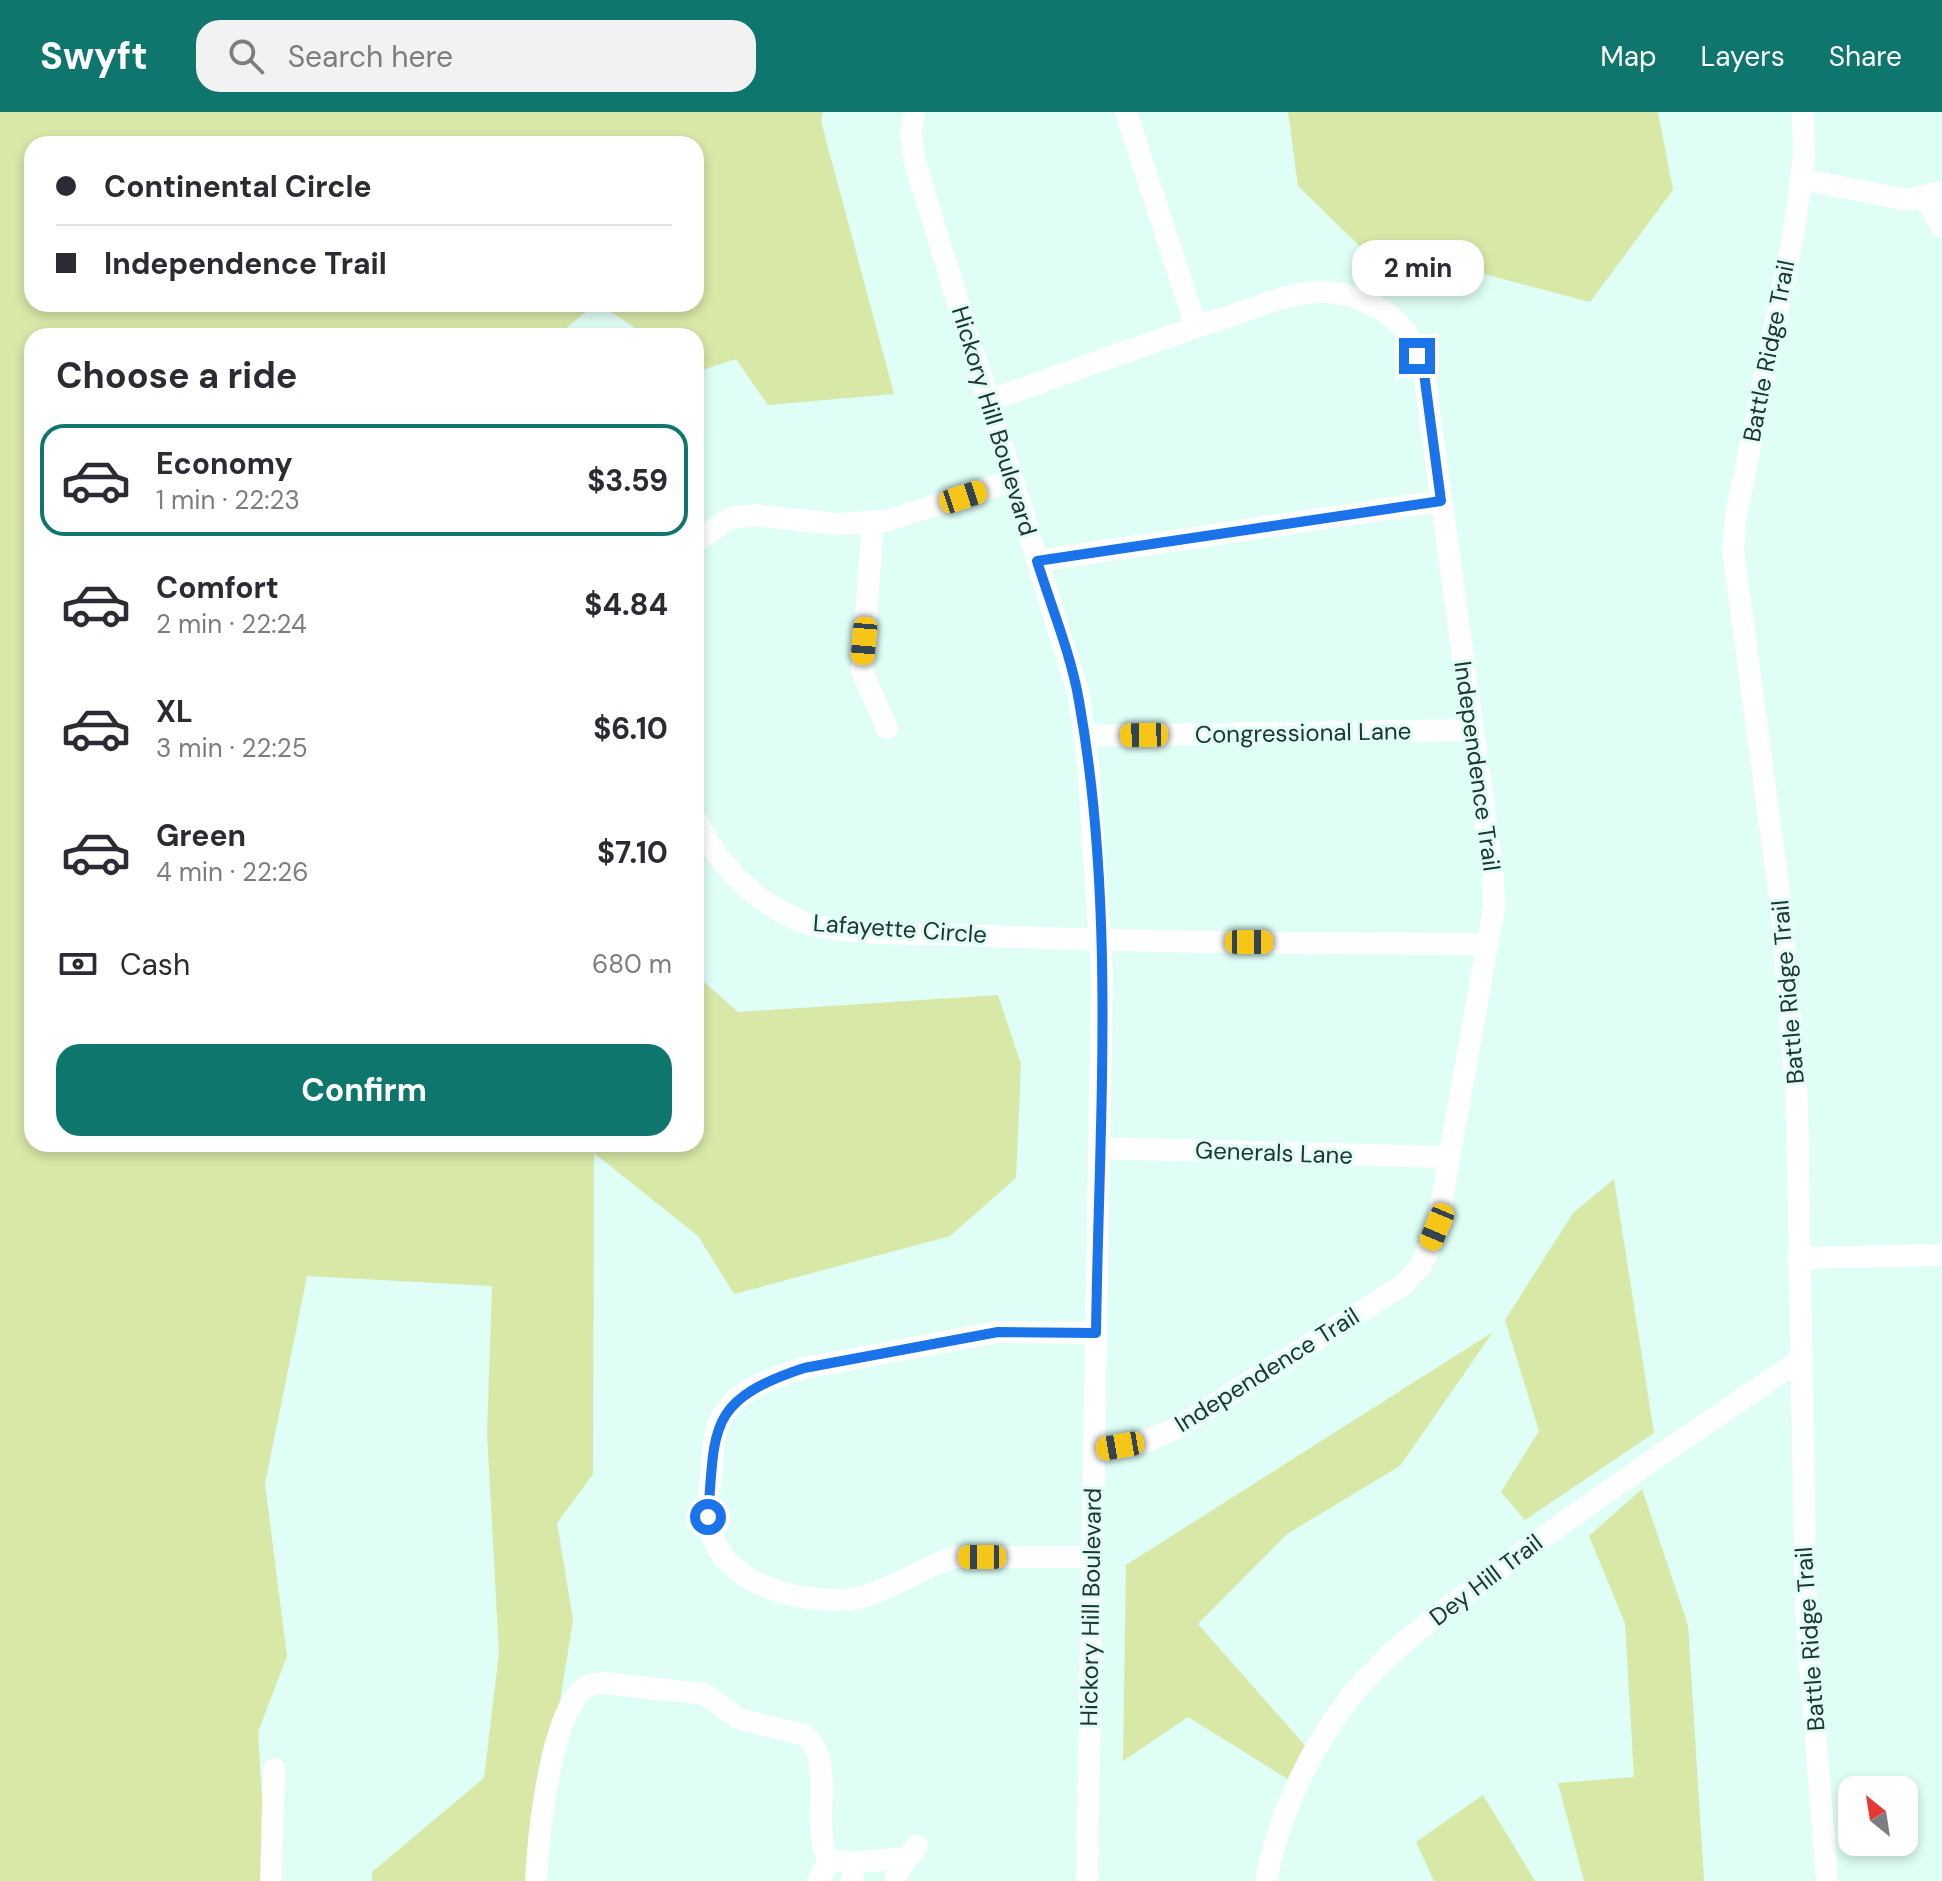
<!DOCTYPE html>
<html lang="en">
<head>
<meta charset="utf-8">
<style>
	:root { --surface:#fff; --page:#f2f2f3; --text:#2b2b33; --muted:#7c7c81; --line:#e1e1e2; --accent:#0f766e }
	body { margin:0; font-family:"DM Sans",sans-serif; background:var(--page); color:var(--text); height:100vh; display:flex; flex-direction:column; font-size:30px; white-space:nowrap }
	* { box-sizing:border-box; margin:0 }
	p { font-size:26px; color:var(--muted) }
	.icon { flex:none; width:44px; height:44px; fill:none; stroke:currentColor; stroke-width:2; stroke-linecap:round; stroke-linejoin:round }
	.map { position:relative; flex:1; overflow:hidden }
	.side { position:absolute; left:24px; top:216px; width:680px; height:824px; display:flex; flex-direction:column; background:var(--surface); border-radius:24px; box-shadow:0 4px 12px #0003 }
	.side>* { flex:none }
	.banner { position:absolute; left:24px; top:24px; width:680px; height:176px; border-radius:24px; box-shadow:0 4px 12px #0003; display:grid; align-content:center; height:176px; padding:0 32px; background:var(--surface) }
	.needle { width:52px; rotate:330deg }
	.tools { position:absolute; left:1838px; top:1664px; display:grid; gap:16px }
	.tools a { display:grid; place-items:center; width:80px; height:80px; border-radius:16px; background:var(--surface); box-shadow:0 4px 12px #0003; font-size:40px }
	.end { position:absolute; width:36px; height:36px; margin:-18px; border:10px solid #1a73e8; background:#fff; box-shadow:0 0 0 4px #fff }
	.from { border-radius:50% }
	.bubble { position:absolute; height:56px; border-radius:24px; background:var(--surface); box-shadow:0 4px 12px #0003; font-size:26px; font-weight:700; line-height:56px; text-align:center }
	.car { position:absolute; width:24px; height:48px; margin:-24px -12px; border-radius:10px; box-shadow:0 0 6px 2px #0007; background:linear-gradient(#f5c518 24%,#345 0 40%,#f5c518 0 76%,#345 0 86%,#f5c518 0) }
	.banner b { display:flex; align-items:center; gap:28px; height:76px; font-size:30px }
	.banner b+b { border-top:2px solid var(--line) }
	.banner i { width:20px; height:20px; background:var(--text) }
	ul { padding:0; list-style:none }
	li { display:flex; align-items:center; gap:24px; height:112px; margin:0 16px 12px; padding:0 16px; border:4px solid transparent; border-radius:24px }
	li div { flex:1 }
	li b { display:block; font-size:30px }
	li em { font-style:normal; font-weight:700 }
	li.active { border-color:var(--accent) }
	li>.icon { width:72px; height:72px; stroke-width:1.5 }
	h2 { padding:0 32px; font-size:36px; line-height:96px }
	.pay { display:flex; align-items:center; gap:20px; height:88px; padding:0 32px; font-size:30px }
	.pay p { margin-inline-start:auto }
	.primary-button { display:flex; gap:16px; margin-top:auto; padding:16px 32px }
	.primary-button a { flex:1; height:92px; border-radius:24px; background:var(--accent); color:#fff; font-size:32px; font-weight:700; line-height:92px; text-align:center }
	header { display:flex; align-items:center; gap:48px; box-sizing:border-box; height:112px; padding:0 40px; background:var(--accent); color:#fff }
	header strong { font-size:38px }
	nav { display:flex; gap:44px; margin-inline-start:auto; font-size:28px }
	.search { width:560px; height:72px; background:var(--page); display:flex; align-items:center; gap:20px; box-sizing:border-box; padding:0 28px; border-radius:24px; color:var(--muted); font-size:30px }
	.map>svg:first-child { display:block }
	.green { fill:#d7e8a7 }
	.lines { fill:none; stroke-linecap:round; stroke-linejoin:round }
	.minor { stroke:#fff; stroke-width:22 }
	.route { stroke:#1a73e8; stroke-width:10 }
	.labels { text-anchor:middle; stroke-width:6; stroke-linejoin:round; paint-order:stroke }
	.street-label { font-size:24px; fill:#23332f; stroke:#defef6 }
</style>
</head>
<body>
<header>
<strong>Swyft</strong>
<div class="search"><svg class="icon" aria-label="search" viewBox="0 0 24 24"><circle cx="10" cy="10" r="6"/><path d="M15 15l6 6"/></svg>Search here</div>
<nav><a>Map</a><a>Layers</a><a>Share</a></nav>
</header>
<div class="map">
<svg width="1942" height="1769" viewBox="0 0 1942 1769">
	<rect width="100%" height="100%" fill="#defef6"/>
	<path class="green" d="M0,0H823L821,9L894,282L768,293L736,247L696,260V224H647L599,192H696V32H32V192H595L557,224H32V1032H696V831L704,870L738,900L998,883L1021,952L1016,1066L950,1124L734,1182L698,1124L594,1041L593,1362L557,1411L573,1508L531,1769H372V1760L484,1666L499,1541L487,1321L492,1174L307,1164L265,1372L287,1544L258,1620L267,1769H0Z
		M1288,0H1658L1673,78L1590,190L1480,161L1385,159L1298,74Z
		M1614,1067L1654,1321L1525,1408L1501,1380L1539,1319L1505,1208L1573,1101Z
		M1493,1220L1400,1354L1287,1422L1198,1512L1310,1639L1294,1671L1188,1605L1123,1649L1126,1453Z
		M1642,1377L1688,1513L1704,1769H1584L1558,1671L1634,1665L1625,1511L1589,1424Z
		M1483,1683L1535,1769H1434L1416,1730Z"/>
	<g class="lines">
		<path class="minor" d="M914,0L911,22L914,47L1079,584L1088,653L1102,862L1087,1769
			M1126,0L1196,215
			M1803,0L1804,45L1794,119L1736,404L1733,437L1781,795L1797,989L1806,1500L1827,1769
			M1801,67L1907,88L1942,80
			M1924,86L1942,115
			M988,289C1064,262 1140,234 1218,208C1249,198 1284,182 1317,180C1344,178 1382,193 1400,213C1412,226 1417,245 1424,261L1493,764L1494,795L1437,1115L1421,1154L1403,1173L1177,1316L1146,1329L1094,1339
			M873,409L862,559L887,616
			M696,429L731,406L755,403L835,412L886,409L1012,369
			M1037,449L1441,389
			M1084,624L1473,618
			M696,708C720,754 754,791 803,810C840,824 923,821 966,823C1140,831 1313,831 1487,832
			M1099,1036L1449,1045
			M1798,1146L1942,1143
			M1092,1445H955C918,1456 880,1487 841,1488C786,1488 718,1470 708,1408C706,1394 710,1378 711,1365C713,1345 712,1317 725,1300C741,1276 778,1264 804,1256L998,1220L1096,1221
			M271,1769L274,1657
			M536,1769C538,1728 550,1598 586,1575C591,1572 597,1572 603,1571L704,1582L740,1607L804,1623C838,1649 809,1712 829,1749
			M818,1769L829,1749H843
			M852,1769L856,1750L907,1746
			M895,1769L899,1758L917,1734
			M1266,1769C1279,1701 1312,1631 1356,1578C1399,1528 1453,1492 1505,1453C1602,1382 1701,1315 1800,1248"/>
	</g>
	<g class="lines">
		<path class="route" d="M708,1405C715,1314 708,1288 804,1256L998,1220L1096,1221C1099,1011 1116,796 1079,589C1071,542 1051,494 1037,449L1441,389L1424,261L1417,244"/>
	</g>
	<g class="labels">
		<g class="street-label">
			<text transform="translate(1769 239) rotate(-79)" y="8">Battle Ridge Trail</text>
			<text transform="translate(994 309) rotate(73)" y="8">Hickory Hill Boulevard</text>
			<text transform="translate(1303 621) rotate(-1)" y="8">Congressional Lane</text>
			<text transform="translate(1477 654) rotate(82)" y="8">Independence Trail</text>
			<text transform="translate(900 817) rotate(4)" y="8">Lafayette Circle</text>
			<text transform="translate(1788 880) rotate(-95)" y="8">Battle Ridge Trail</text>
			<text transform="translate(1274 1041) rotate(2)" y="8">Generals Lane</text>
			<text transform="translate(1267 1258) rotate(-32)" y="8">Independence Trail</text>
			<text transform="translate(1486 1468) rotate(-37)" y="8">Dey Hill Trail</text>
			<text transform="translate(1091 1495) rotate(-89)" y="8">Hickory Hill Boulevard</text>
			<text transform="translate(1810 1527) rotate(-94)" y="8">Battle Ridge Trail</text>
		</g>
	</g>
</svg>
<div class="tools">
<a><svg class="needle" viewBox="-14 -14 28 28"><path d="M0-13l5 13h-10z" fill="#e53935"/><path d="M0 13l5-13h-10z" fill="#7c7c81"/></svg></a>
</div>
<i class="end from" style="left:708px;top:1405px"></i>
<i class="end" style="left:1417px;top:244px"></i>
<div class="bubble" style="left:1352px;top:128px;width:132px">2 min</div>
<i class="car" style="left:963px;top:385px;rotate:72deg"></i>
<i class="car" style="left:864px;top:529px;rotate:185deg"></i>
<i class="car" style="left:1144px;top:623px;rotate:269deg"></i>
<i class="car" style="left:1249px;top:830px;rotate:90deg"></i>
<i class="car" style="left:1437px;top:1115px;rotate:203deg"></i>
<i class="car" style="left:1120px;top:1334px;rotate:260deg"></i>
<i class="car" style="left:982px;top:1445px;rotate:270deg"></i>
<div class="banner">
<b><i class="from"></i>Continental Circle</b>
<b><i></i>Independence Trail</b>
</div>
<section class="side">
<h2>Choose a ride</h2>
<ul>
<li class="active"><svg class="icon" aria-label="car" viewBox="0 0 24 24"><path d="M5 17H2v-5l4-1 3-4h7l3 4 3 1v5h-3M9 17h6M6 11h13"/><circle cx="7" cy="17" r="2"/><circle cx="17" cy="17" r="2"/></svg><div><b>Economy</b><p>1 min · 22:23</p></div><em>$3.59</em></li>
<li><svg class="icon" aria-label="car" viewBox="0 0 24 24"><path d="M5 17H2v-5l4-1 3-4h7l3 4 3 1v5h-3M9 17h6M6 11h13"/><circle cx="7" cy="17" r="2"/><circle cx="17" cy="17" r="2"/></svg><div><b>Comfort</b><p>2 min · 22:24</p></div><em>$4.84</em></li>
<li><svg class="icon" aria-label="car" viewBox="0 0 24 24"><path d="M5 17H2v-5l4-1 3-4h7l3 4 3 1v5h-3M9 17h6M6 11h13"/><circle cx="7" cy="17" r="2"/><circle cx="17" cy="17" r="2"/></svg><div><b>XL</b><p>3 min · 22:25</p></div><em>$6.10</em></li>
<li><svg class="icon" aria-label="car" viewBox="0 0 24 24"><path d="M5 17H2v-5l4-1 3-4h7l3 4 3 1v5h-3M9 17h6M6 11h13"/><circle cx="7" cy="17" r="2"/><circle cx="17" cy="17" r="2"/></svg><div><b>Green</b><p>4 min · 22:26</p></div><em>$7.10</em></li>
</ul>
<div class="pay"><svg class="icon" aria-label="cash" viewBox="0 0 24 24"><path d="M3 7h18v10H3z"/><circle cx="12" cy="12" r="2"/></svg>Cash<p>680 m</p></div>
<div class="primary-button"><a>Confirm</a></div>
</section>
</div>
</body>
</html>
